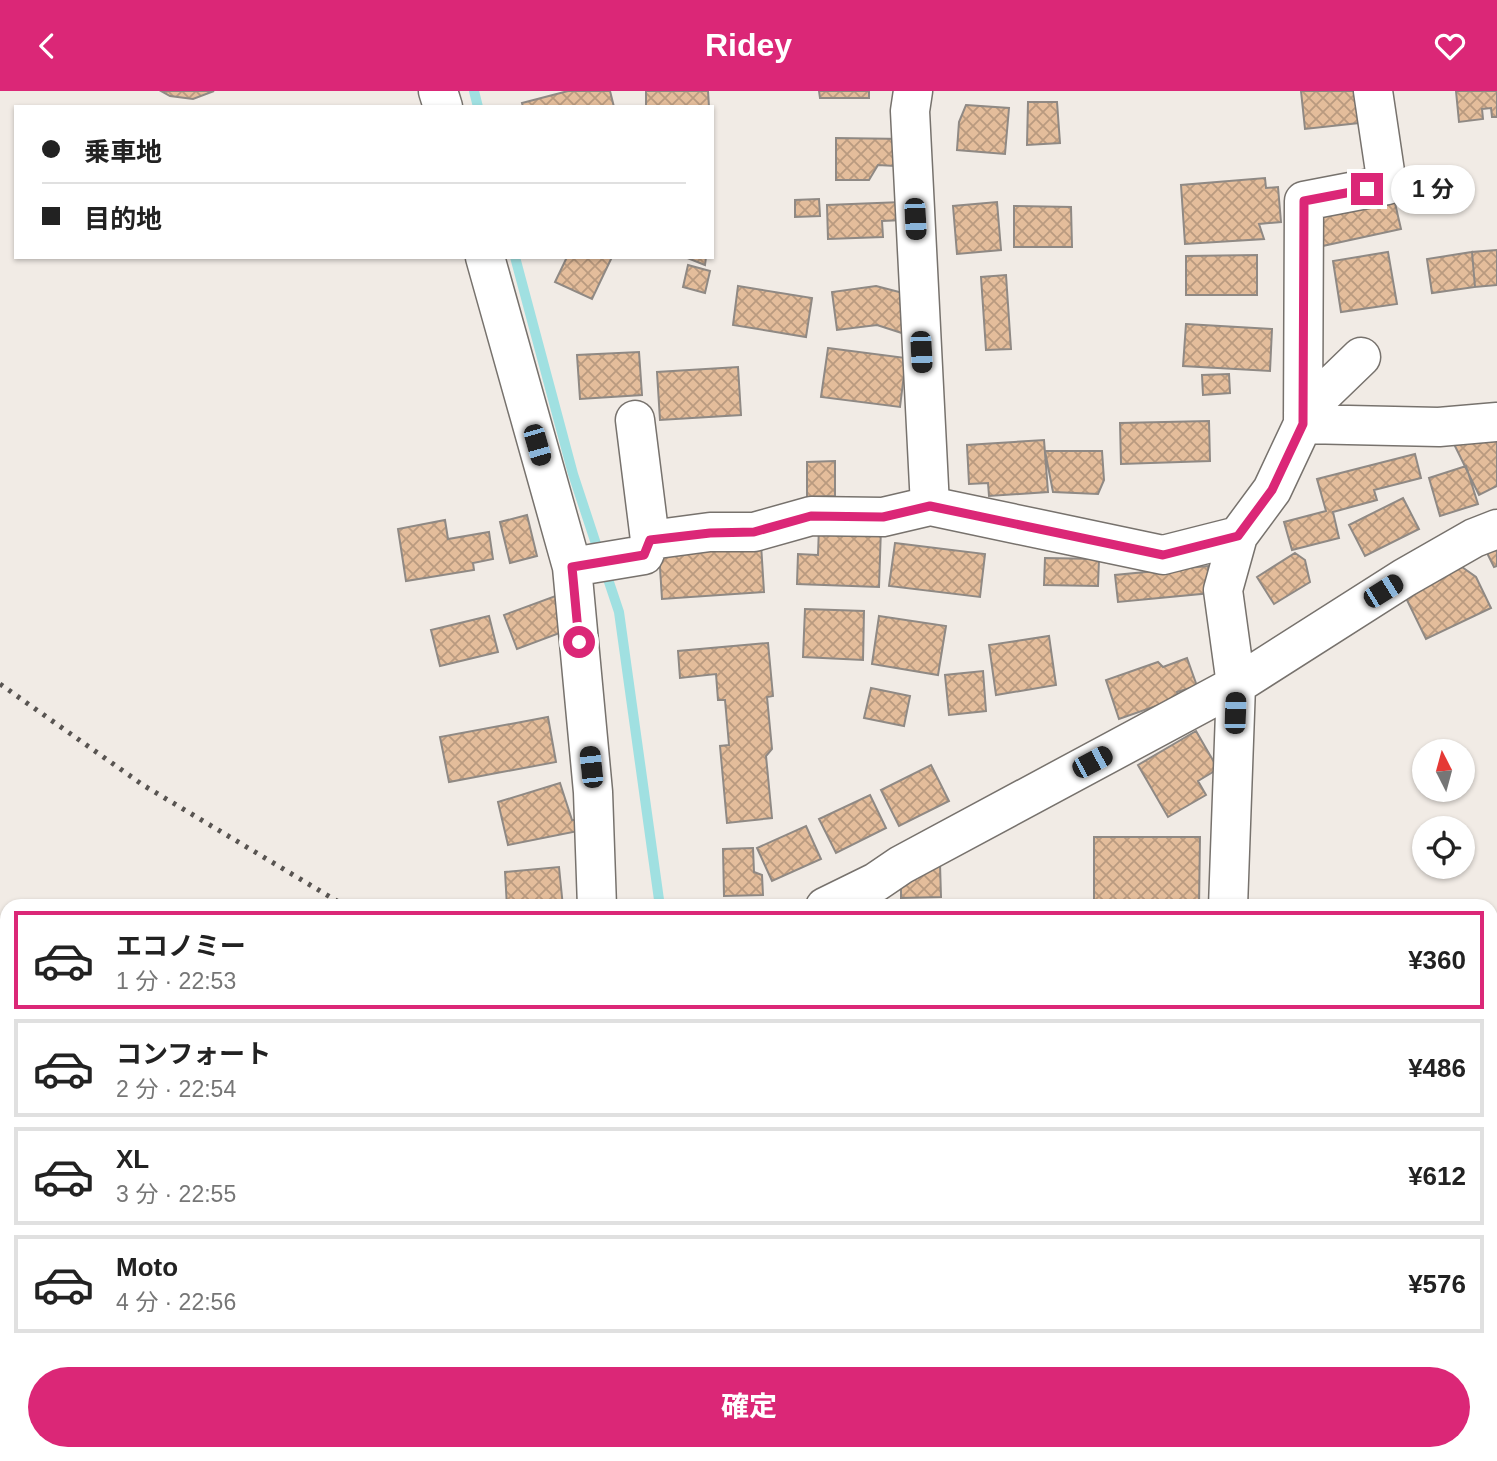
<!DOCTYPE html>
<html lang="ja">
<head>
<meta charset="utf-8">
<style>
	:root { --surface:#fff; --page:#f6f6f6; --text:#222; --muted:#767676; --line:#e0e0e0; --accent:#db2777 }
	body { margin:0; font-family:Helvetica,"Noto Sans JP",sans-serif; background:var(--page); color:var(--text); height:100vh; display:flex; flex-direction:column; font-size:26px; white-space:nowrap }
	* { box-sizing:border-box; margin:0 }
	p { font-size:23px; color:var(--muted) }
	.icon { flex:none; width:38px; height:38px; fill:none; stroke:currentColor; stroke-width:2; stroke-linecap:round; stroke-linejoin:round }
	.map { position:relative; flex:1; overflow:hidden }
	.details { position:absolute; left:0px; top:808px; width:1498px; height:562px; display:flex; flex-direction:column; background:var(--surface); border-radius:21px 21px 0 0; box-shadow:0 2px 5px #0004 }
	.details>* { flex:none }
	.banner { position:absolute; left:14px; top:14px; width:700px; height:154px; border-radius:0px; box-shadow:0 2px 5px #0004; display:grid; align-content:center; height:154px; padding:0 28px; background:var(--surface) }
	.needle { width:46px; rotate:354deg }
	.controls { position:absolute; left:1412px; top:648px; display:grid; gap:14px }
	.controls a { display:grid; place-items:center; width:63px; height:63px; border-radius:50%; background:var(--surface); box-shadow:0 2px 5px #0004; font-size:35px }
	.end { position:absolute; width:32px; height:32px; margin:-16px; border:9px solid #db2777; background:#fff; box-shadow:0 0 0 4px #fff }
	.from { border-radius:50% }
	.bubble { position:absolute; height:49px; border-radius:24px; background:var(--surface); box-shadow:0 2px 5px #0004; font-size:23px; font-weight:700; line-height:49px; text-align:center }
	.car { position:absolute; width:21px; height:42px; margin:-21px -10px; border-radius:9px; box-shadow:0 0 5px 2px #0007; background:linear-gradient(#222 24%,#8ab4d8 0 40%,#222 0 76%,#8ab4d8 0 86%,#222 0) }
	.banner b { display:flex; align-items:center; gap:24px; height:66px; font-size:26px }
	.banner b+b { border-top:2px solid var(--line) }
	.banner i { width:18px; height:18px; background:var(--text) }
	ul { padding:12px 0 0; list-style:none }
	li { display:flex; align-items:center; gap:21px; height:98px; margin:0 14px 10px; padding:0 14px; border:4px solid var(--line); border-radius:0px }
	li div { flex:1 }
	li b { display:block; font-size:26px }
	li em { font-style:normal; font-weight:700 }
	li.on { border-color:var(--accent) }
	li>.icon { width:63px; height:63px; stroke-width:1.5 }
	.primary-button { display:flex; gap:14px; margin-top:auto; padding:14px 28px }
	.primary-button a { flex:1; height:80px; border-radius:42px; background:var(--accent); color:#fff; font-size:28px; font-weight:700; line-height:80px; text-align:center }
	header { display:flex; justify-content:space-between; align-items:center; height:91px; padding:0 28px; background:var(--accent); color:#fff; font-size:32px; font-weight:700 }
	.map>svg:first-child { display:block }
	.lines { fill:none; stroke-linecap:round; stroke-linejoin:round }
	.stream { stroke:#a0e0e1; stroke-width:10 }
	.building { fill:url(#building-cross-hatch); stroke:#8f8984; stroke-width:2 }
	.minor-casing { stroke:#77726d; stroke-width:41 }
	.minor { stroke:#fff; stroke-width:38 }
	.rail { stroke:#585451; stroke-width:5; stroke-dasharray:3.5 7; stroke-linecap:butt }
	.route { stroke:#db2777; stroke-width:9 }
</style>
</head>
<body>
<header><svg class="icon" aria-label="back" viewBox="0 0 24 24"><path d="M15 5l-7 7 7 7"/></svg>Ridey<svg class="icon" aria-label="heart" viewBox="0 0 24 24"><path d="M12 20l-8-8c-3-5 5-10 8-4 3-6 11-1 8 4z"/></svg></header>
<div class="map">
<svg width="1497" height="1370" viewBox="0 0 1497 1370">
	<defs>
		<pattern id="building-cross-hatch" width="8" height="8" patternUnits="userSpaceOnUse" patternTransform="scale(1.75)"><rect width="8" height="8" fill="#e4bd9b"/><path d="M0 0l8 8M0 8l8-8" fill="none" stroke="#b99a7f"/></pattern>
	</defs>
	<rect width="100%" height="100%" fill="#f1ebe5"/>
	<g class="lines">
		<path class="stream" d="M474,0L478,16
			M515,166L573,383L600,465
			M605,479L619,521L660,816
			M642,1370V1363"/>
	</g>
	<path class="building" d="M161,0H214L193,8L170,5Z
		M568,0H610L614,16H523L522,12Z
		M646,0H708L709,16L646,15Z
		M819,0H869V7H820Z
		M1301,0H1365L1368,31L1305,38Z
		M1456,0H1497V26H1492L1491,17L1482,18L1483,28L1459,31Z
		M1028,11H1057L1060,52L1027,54Z
		M966,14L1009,17L1005,63L957,59L959,31Z
		M836,47L905,48L912,76L878,74L869,89H836Z
		M1265,87L1266,97L1278,96L1281,131L1259,133L1264,148L1185,153L1181,94Z
		M1391,95L1401,138L1318,156L1309,113Z
		M819,108L820,125L795,126V109Z
		M902,111L903,129L882,130L883,146L828,148L827,114Z
		M997,111L1001,159L957,163L953,115Z
		M1014,115L1071,116L1072,156H1014Z
		M1497,159V194L1475,196L1472,161Z
		M1388,161L1397,213L1341,221L1333,170Z
		M1472,161L1475,196L1432,202L1427,168Z
		M1257,164V204H1186V165Z
		M567,166H612L592,208L555,191Z
		M685,166H706L705,174Z
		M688,174L710,180L705,202L683,196Z
		M1006,184L1011,258L986,259L981,186Z
		M738,195L812,207L806,246L733,234Z
		M876,195L907,203L908,244L877,234L837,239L832,201Z
		M1186,233L1272,238L1270,280L1183,275Z
		M828,257L906,267L900,316L821,306Z
		M639,261L642,304L580,308L577,264Z
		M738,276L741,324L660,329L657,281Z
		M1229,283L1230,302L1203,304L1202,284Z
		M1209,330L1210,370L1121,373L1120,332Z
		M1497,344V395L1479,404L1453,351Z
		M1044,349L1048,401L989,405L988,392L969,393L967,354Z
		M1045,360H1102L1104,389L1098,403L1053,401Z
		M1415,363L1421,387L1374,399L1377,409L1333,421L1339,447L1292,459L1284,431L1326,420L1317,388Z
		M835,370V405L807,406V371Z
		M1466,375L1478,413L1440,425L1429,387Z
		M1403,407L1419,438L1365,465L1349,434Z
		M527,424L537,465L510,472L500,431Z
		M445,429L448,448L489,441L493,468L473,472L474,479L406,490L398,438Z
		M819,435L881,437L879,496L797,493L798,463L818,464Z
		M1497,449V475L1494,476L1484,456Z
		M895,452L985,463L980,506L889,495Z
		M761,453L764,501L662,508L659,461Z
		M1295,462L1305,469L1310,491L1274,513L1257,486Z
		M1045,467L1099,468L1098,495L1044,494Z
		M1208,475L1211,502L1118,511L1115,484Z
		M1462,476L1476,486L1491,517L1426,548L1404,503Z
		M561,503L573,537L517,558L504,524Z
		M805,518L864,520L863,569L803,566Z
		M489,525L498,561L440,575L431,539Z
		M879,525L946,535L938,584L872,573Z
		M1049,545L1056,594L996,604L989,554Z
		M768,552L773,605L767,606L772,658L766,665L772,727L727,732L720,655L729,654L725,609H718L716,583L680,587L678,560Z
		M1187,567L1197,595L1177,601L1179,607L1119,628L1106,589L1158,571L1163,576Z
		M983,580L986,620L949,624L945,584Z
		M871,597L910,605L904,635L864,627Z
		M548,626L556,671L449,691L440,646Z
		M1196,640L1218,678L1198,690L1206,704L1168,726L1138,674Z
		M931,674L949,710L899,735L881,699Z
		M560,692L572,729H581L583,739L508,754L498,711Z
		M870,704L886,737L836,762L819,728Z
		M806,735L821,768L772,790L757,757Z
		M1094,746H1200L1199,816H1094Z
		M753,757L754,781L762,784L763,804L724,805L723,758Z
		M940,773L941,806L901,807V774Z
		M559,776L563,816H507L505,781Z
		M1030,811H1080V816H1030Z"/>
	<g class="lines">
		<g class="minor-casing">
			<path id="minor" d="M438,0L443,16
				M913,0L910,20L930,415
				M485,166L572,476L593,701L597,816
				M1303,322L1361,266
				M635,329L650,449
				M1303,333L1439,336L1497,331
				M572,476L644,464L650,449L710,441H754L811,425L883,426L930,415L1163,464L1238,445
				M825,816L876,791L901,774L1236,594L1404,487L1474,447L1497,438
				M1228,816L1236,594L1223,499L1238,445L1272,399L1303,333L1304,110L1387,94L1373,0
				M0,1081L7,1082
				M1491,1183L1497,1185
				M1491,1309L1497,1310
				M972,1363L974,1370
				M613,1370V1363"/>
		</g>
		<use href="#minor" class="minor"/>
		<path class="rail" d="M0,593L143,694L347,816
			M1491,1258L1497,1259"/>
	</g>
	<g class="lines">
		<path class="route" d="M579,551L572,476L644,464L650,449L710,442L754,441L811,425L883,426L930,415L1163,464L1238,445L1272,399L1303,333L1304,110L1367,98"/>
	</g>
</svg>
<div class="controls">
<a><svg class="needle" viewBox="-14 -14 28 28"><path d="M0-13l5 13h-10z" fill="#e53935"/><path d="M0 13l5-13h-10z" fill="#767676"/></svg></a>
<a><svg class="icon" aria-label="locate" viewBox="0 0 24 24"><circle cx="12" cy="12" r="6"/><path d="M12 2v4M12 18v4M2 12h4M18 12h4"/></svg></a>
</div>
<i class="end from" style="left:579px;top:551px"></i>
<i class="end" style="left:1367px;top:98px"></i>
<div class="bubble" style="left:1391px;top:74px;width:84px">1 分</div>
<i class="car" style="left:915px;top:128px;rotate:177deg"></i>
<i class="car" style="left:921px;top:261px;rotate:177deg"></i>
<i class="car" style="left:537px;top:354px;rotate:164deg"></i>
<i class="car" style="left:1383px;top:500px;rotate:58deg"></i>
<i class="car" style="left:1235px;top:622px;rotate:2deg"></i>
<i class="car" style="left:1092px;top:671px;rotate:62deg"></i>
<i class="car" style="left:591px;top:676px;rotate:354deg"></i>
<div class="banner">
<b><i class="from"></i>乗車地</b>
<b><i></i>目的地</b>
</div>
<section class="details">
<ul>
<li class="on"><svg class="icon" aria-label="car" viewBox="0 0 24 24"><path d="M5 17H2v-5l4-1 3-4h7l3 4 3 1v5h-3M9 17h6M6 11h13"/><circle cx="7" cy="17" r="2"/><circle cx="17" cy="17" r="2"/></svg><div><b>エコノミー</b><p>1 分 · 22:53</p></div><em>¥360</em></li>
<li><svg class="icon" aria-label="car" viewBox="0 0 24 24"><path d="M5 17H2v-5l4-1 3-4h7l3 4 3 1v5h-3M9 17h6M6 11h13"/><circle cx="7" cy="17" r="2"/><circle cx="17" cy="17" r="2"/></svg><div><b>コンフォート</b><p>2 分 · 22:54</p></div><em>¥486</em></li>
<li><svg class="icon" aria-label="car" viewBox="0 0 24 24"><path d="M5 17H2v-5l4-1 3-4h7l3 4 3 1v5h-3M9 17h6M6 11h13"/><circle cx="7" cy="17" r="2"/><circle cx="17" cy="17" r="2"/></svg><div><b>XL</b><p>3 分 · 22:55</p></div><em>¥612</em></li>
<li><svg class="icon" aria-label="car" viewBox="0 0 24 24"><path d="M5 17H2v-5l4-1 3-4h7l3 4 3 1v5h-3M9 17h6M6 11h13"/><circle cx="7" cy="17" r="2"/><circle cx="17" cy="17" r="2"/></svg><div><b>Moto</b><p>4 分 · 22:56</p></div><em>¥576</em></li>
</ul>
<div class="primary-button"><a>確定</a></div>
</section>
</div>
</body>
</html>
